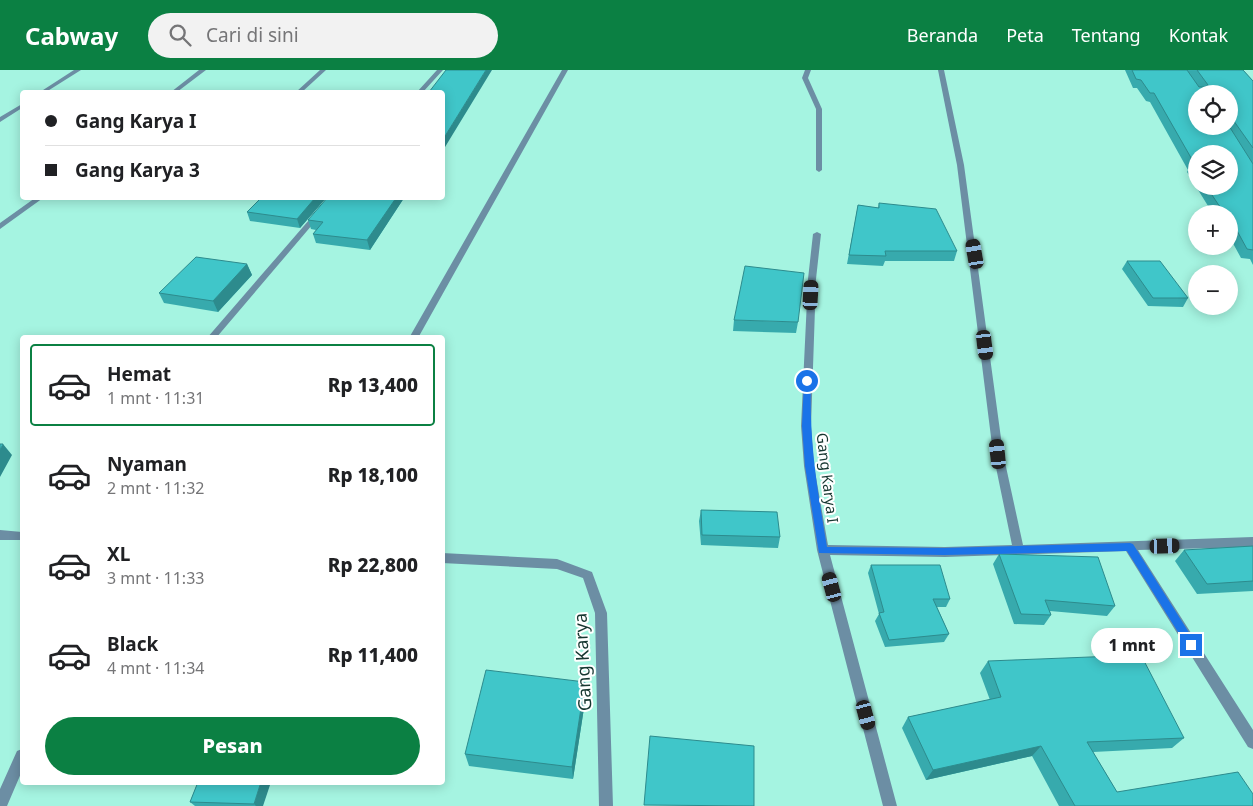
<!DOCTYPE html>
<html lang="id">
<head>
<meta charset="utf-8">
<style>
	:root { --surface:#fff; --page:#f2f2f2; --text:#202124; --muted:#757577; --line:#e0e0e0; --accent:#0b8043 }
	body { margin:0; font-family:"Noto Sans",sans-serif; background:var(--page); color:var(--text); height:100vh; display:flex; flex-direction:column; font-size:19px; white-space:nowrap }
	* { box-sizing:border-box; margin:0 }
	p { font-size:16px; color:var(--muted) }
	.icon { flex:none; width:28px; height:28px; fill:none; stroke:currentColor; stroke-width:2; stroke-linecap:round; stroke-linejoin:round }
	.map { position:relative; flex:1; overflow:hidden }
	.details { position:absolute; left:20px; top:265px; width:425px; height:450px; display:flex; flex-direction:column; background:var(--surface); border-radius:5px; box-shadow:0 2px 12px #0003 }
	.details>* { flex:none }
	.top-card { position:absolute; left:20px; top:20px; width:425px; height:110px; border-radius:5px; box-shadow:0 2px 12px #0003; display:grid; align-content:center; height:110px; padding:0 25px; background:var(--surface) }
	.buttons { position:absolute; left:1188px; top:15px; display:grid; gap:10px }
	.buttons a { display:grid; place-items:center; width:50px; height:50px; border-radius:50%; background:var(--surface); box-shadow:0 2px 12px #0003; font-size:25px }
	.end { position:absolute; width:22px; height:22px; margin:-11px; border:6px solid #1a73e8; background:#fff; box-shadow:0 0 0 2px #fff }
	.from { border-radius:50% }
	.bubble { position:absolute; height:35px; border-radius:18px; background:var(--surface); box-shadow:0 2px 12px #0003; font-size:16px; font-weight:800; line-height:35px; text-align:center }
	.car { position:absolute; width:15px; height:30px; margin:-15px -8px; border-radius:6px; box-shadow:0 0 4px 1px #0007; background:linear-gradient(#222 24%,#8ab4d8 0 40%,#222 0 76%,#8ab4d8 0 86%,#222 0) }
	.top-card b { display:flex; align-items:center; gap:18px; height:48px; font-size:19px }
	.top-card b+b { border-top:1px solid var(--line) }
	.top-card i { width:12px; height:12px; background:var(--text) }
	ul { padding:9px 0 0; list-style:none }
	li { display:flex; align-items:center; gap:15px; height:82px; margin:0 10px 8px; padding:0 15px; border:2px solid transparent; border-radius:5px }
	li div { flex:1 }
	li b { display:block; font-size:19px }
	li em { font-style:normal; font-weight:800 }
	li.current { border-color:var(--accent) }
	li>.icon { width:45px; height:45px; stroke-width:1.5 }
	.button { display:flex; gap:10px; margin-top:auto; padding:10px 25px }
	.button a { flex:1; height:58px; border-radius:30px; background:var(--accent); color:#fff; font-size:20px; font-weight:800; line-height:58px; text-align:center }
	header { display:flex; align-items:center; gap:30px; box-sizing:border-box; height:70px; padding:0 25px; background:var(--accent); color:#fff }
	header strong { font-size:24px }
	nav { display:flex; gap:28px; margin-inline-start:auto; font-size:18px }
	.search { width:350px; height:45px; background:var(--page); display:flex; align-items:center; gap:12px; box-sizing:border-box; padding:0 18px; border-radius:28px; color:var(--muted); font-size:19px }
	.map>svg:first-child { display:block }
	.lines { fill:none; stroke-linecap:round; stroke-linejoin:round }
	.minor { fill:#6c8ea4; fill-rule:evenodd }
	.wall { fill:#37aaad; fill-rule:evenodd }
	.shaded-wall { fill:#2d8b8d }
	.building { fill:#40c6c9; stroke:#2d8b8d }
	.route { fill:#1a73e8 }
	.labels { text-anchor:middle; stroke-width:4; stroke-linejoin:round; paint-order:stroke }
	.street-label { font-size:15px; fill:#163730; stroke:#fff }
	.near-street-label { font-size:18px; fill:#163730; stroke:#fff }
</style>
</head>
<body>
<header>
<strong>Cabway</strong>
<div class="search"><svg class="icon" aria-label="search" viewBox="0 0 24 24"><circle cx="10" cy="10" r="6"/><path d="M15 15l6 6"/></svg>Cari di sini</div>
<nav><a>Beranda</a><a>Peta</a><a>Tentang</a><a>Kontak</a></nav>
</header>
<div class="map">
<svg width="1253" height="736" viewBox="0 0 1253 736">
	<rect width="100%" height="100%" fill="#a5f4e1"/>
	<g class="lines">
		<path class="minor" d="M74,0H81L46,22H40Z
			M199,0H206L177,22H171Z
			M320,0H326L302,22H296Z
			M437,0H443L423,22H417Z
			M562,0H568L418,268H409Z
			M805,0H811L808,8L822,39V100L819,102L816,100V39L802,8Z
			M938,0H944L964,95L1003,383L1023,475L1253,467V477L1138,480L1253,660V679L1248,677L1126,481L945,487L830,485L897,736H883L817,480L804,396L801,356L808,209L813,164L817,162L821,164L816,209L811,356L814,396L828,475L945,477L1012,475L993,383L957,95Z
			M22,34V38L0,52V47Z
			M35,128H43L0,159V153Z
			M328,128H335L216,268H207Z
			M0,460L22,462V470H0Z
			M442,483L557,489L592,502L607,543L613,736H599L595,543L583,508L557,499L442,493Z
			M22,679V701L7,736H0V719L17,681Z"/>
	</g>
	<path class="wall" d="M1125,0H1187L1199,17L1187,0H1243L1253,11V195L1250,189L1241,188L1229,166V144H1213L1187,102L1188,100L1150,32L1146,31L1137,18H1133ZM1229,24V56H1196ZM1196,84L1229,116H1196Z
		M261,128H326L300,158L250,151L247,142Z
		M404,128L370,180L316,173L313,164L316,160L311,159L308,150Z
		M879,133L957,181L954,191H885L883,196L847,194L858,135L878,138Z
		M1127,191L1188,228L1183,237L1148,236L1122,199Z
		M247,194L252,205L218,242L164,233L159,223Z
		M734,250L798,252L796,263L733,261Z
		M701,440L780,467L778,478L701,475L699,451Z
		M1253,476V521L1197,524L1175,491L1184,480Z
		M999,484L1115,536L1107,546L1050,541L1051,545L1044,555L1014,554L993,494Z
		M871,495L950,529L946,537H937L949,564L944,572L885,577L875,551L879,544L868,503Z
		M988,591L1184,668L1172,678L1093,682L1117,722L1253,736H1059L1032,686L926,710L902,658L908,647L990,630L980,603Z
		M586,625L573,709L469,696L465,684Z
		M198,712L263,736H195L190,732Z"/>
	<path class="shaded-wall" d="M486,0H492L442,82V71Z
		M315,128H326L300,158L297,149Z
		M396,128H404L370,180L367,170Z
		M247,194L252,205L218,242L213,231Z
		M3,374L12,385L0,407V380Z
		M585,612L586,625L573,709L572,697Z
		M1041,676L1032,686L926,710L933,700Z
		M261,712H271L263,736H256L254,734Z"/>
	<path class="building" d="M446,0H486L442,71V22H429Z
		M1132,0H1187L1199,17H1208V15L1197,0H1243L1253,11V78L1231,47L1229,46V24H1196V56H1229L1253,94V180L1247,179L1229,146V144H1227L1226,141L1222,140L1206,116H1229V84H1196V101L1192,93H1194L1154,23H1150L1141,10L1136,9Z
		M261,128H315L297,149L247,142Z
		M327,128H396L367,170L313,164L323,152L308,150Z
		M879,133L936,139L957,181H885L886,186L849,185L858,135L879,138Z
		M196,187L247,194L213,231L159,223Z
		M1127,191H1160L1188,228H1153Z
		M745,196L804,203L798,252L734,250Z
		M0,374H3L0,380Z
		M701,440L777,442L780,467L702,465Z
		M1253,476V511L1207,514L1184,480Z
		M999,484L1098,487L1115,536L1045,530L1051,545L1021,544Z
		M871,495H940L950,529H933L949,564L889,570L879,543L884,542Z
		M1141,585L1184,668L1087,672L1117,722L1238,702L1253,724V736H1075L1041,676L933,700L908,647L1001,627L988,591Z
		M486,600L585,612L572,697L465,684Z
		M650,666L754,676V736L644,735Z
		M198,712H261L254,734L190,732Z"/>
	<path class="route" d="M804,309L811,311C809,371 817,418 827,477L944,478L1130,473L1133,474L1195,572V578H1188L1127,481L944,485L819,483L805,396L802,356Z"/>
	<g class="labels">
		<g class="street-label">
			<text transform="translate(827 408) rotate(83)" y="5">Gang Karya I</text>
		</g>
		<g class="near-street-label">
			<text transform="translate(583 592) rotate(-93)" y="6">Gang Karya</text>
		</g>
	</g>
</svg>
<div class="buttons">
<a><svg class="icon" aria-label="locate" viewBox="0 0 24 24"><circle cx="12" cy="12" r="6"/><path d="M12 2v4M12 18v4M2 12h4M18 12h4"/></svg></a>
<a><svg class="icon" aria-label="layers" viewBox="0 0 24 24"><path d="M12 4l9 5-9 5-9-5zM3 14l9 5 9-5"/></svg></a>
<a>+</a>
<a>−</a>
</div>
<i class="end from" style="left:807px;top:311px"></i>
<i class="end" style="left:1191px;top:575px"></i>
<div class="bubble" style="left:1091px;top:558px;width:82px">1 mnt</div>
<i class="car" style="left:975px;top:184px;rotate:350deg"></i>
<i class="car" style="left:811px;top:225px;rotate:3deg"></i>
<i class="car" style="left:985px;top:275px;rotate:173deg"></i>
<i class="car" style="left:998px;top:384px;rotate:354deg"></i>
<i class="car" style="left:1165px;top:476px;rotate:88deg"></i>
<i class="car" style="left:832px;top:517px;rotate:345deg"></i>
<i class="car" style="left:866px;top:645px;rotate:165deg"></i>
<div class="top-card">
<b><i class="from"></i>Gang Karya I</b>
<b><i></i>Gang Karya 3</b>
</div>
<section class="details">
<ul>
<li class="current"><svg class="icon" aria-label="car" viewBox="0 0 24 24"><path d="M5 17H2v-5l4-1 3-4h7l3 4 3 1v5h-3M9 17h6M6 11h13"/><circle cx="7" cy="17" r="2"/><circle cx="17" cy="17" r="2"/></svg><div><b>Hemat</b><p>1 mnt · 11:31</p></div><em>Rp 13,400</em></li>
<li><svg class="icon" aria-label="car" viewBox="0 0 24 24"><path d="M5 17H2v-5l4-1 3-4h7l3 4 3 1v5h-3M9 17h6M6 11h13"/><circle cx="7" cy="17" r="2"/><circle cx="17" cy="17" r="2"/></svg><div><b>Nyaman</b><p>2 mnt · 11:32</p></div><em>Rp 18,100</em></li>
<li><svg class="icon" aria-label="car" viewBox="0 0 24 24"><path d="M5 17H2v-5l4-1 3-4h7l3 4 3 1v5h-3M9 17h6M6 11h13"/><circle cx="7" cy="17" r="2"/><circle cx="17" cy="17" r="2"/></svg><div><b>XL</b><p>3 mnt · 11:33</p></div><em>Rp 22,800</em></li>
<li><svg class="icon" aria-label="car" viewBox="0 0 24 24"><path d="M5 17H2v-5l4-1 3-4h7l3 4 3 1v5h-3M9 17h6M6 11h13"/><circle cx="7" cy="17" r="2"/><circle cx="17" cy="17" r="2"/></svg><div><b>Black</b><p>4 mnt · 11:34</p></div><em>Rp 11,400</em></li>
</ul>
<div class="button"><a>Pesan</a></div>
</section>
</div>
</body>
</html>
